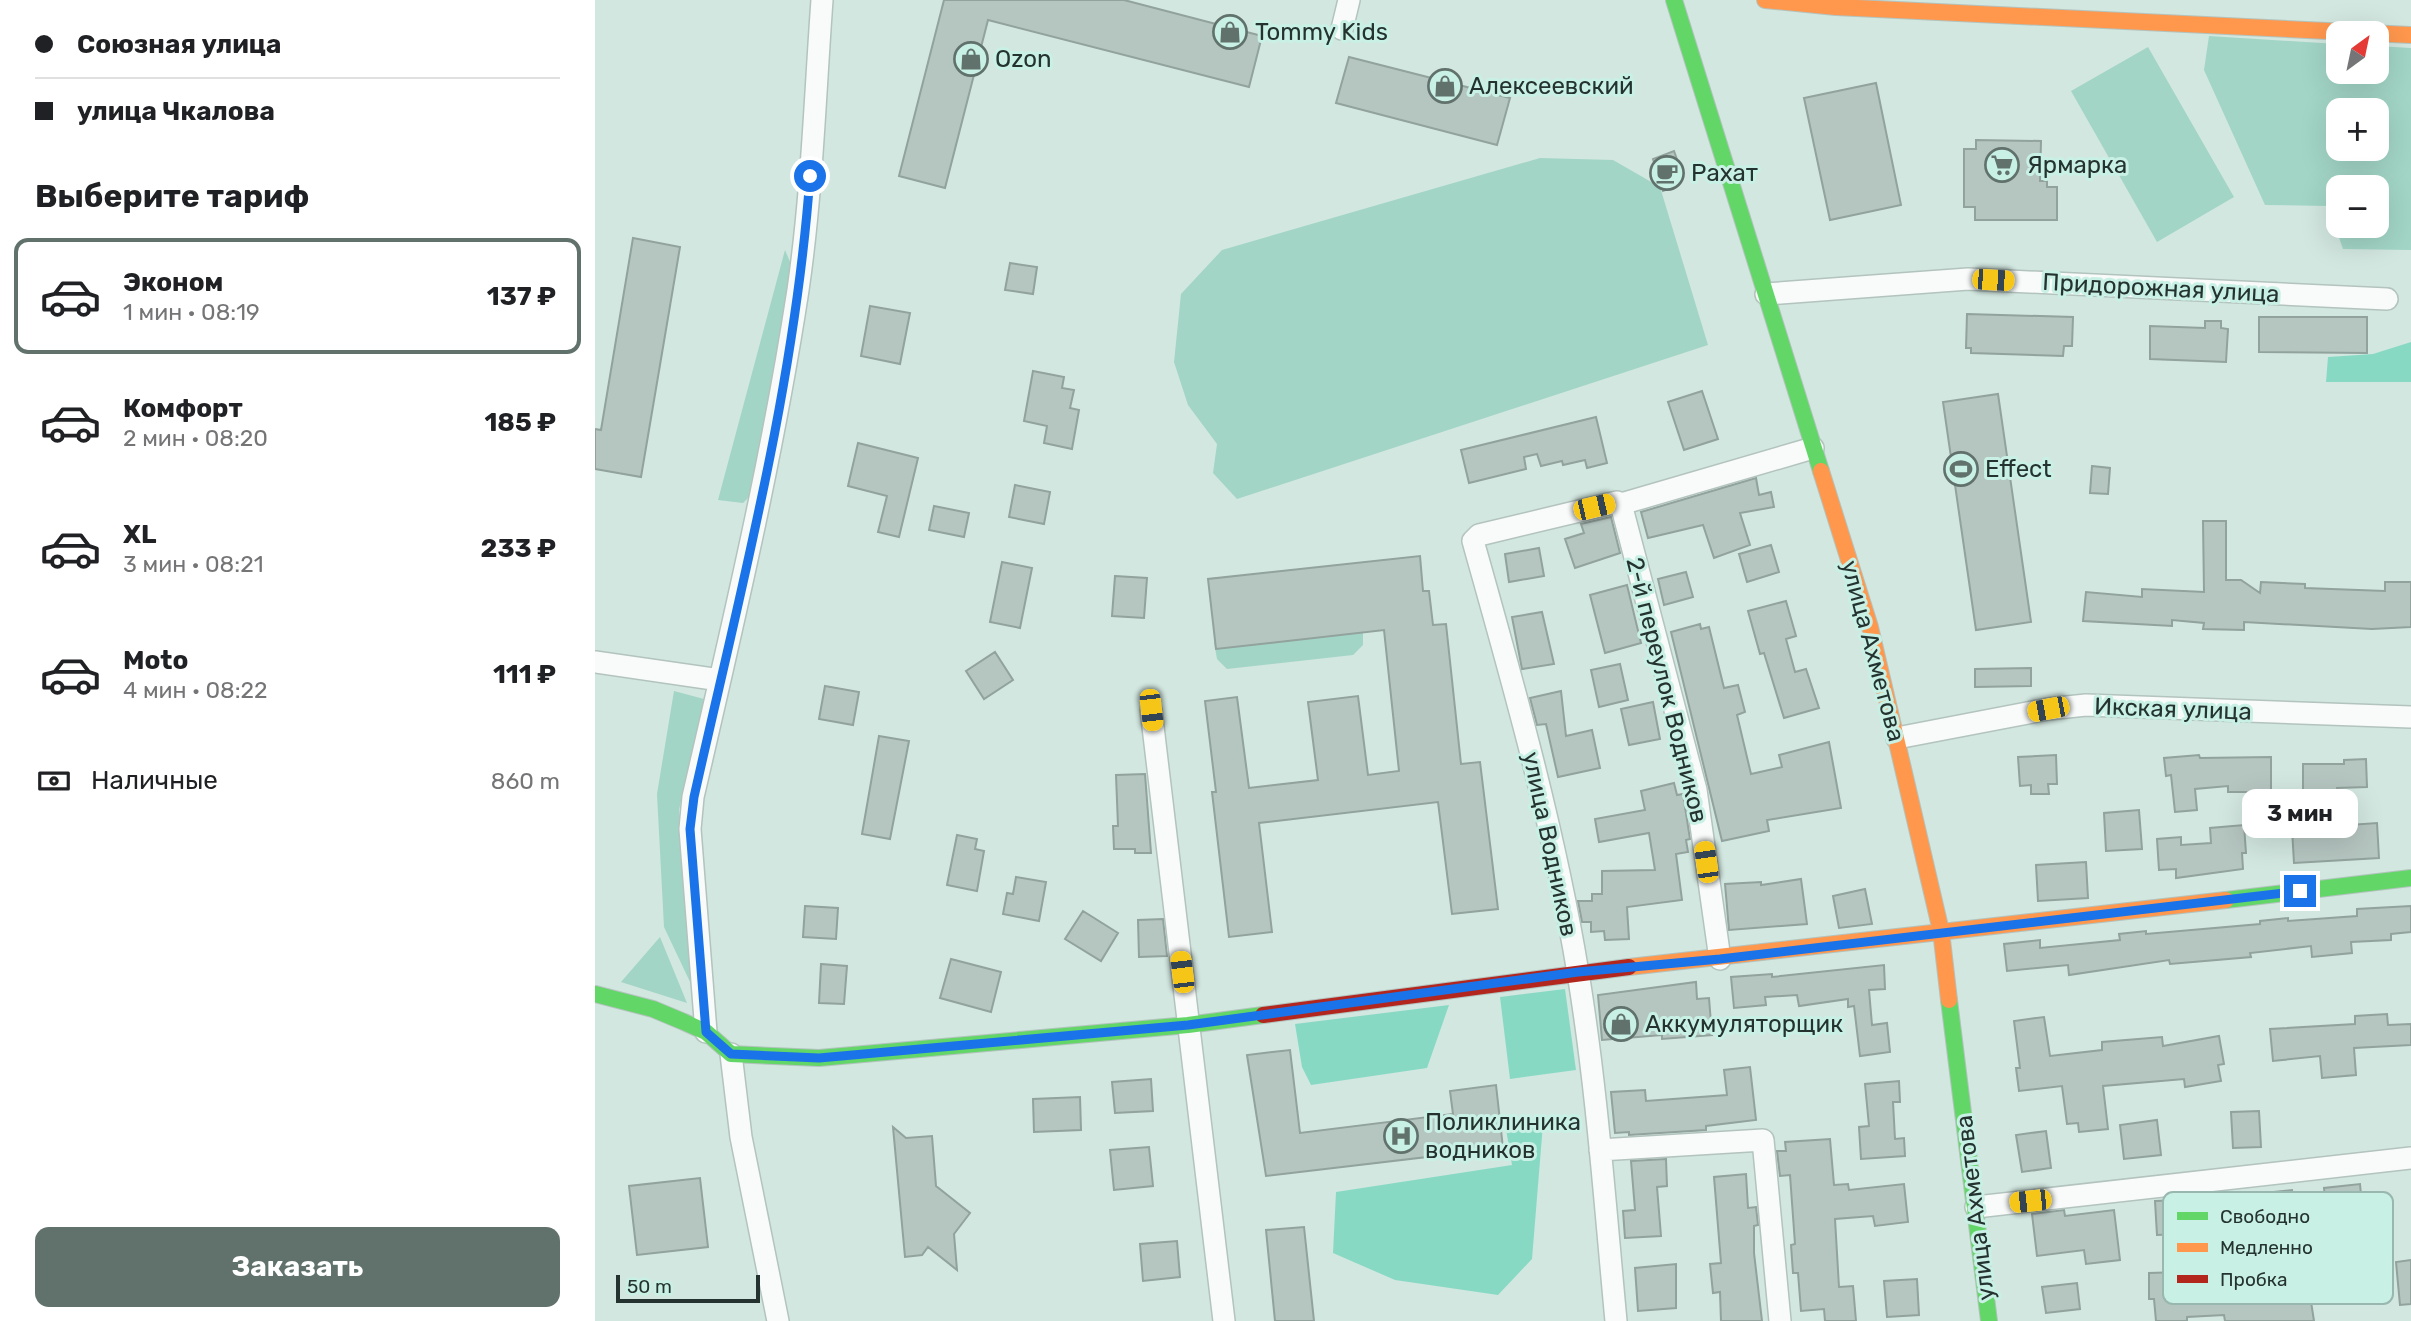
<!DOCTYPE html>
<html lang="ru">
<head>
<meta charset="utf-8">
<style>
	:root { --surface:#fff; --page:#f6f6f6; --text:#202124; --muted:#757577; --line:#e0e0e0; --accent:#61726d }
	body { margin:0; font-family:Rubik,sans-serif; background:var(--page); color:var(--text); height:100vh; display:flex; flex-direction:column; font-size:26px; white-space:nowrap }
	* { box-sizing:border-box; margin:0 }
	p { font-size:23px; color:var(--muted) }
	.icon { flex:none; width:38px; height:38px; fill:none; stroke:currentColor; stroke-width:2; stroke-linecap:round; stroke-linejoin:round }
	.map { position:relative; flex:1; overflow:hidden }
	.side { display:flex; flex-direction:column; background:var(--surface); width:595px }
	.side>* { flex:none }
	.hud { display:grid; align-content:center; height:154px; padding:0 35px; background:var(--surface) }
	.needle { width:46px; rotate:33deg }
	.controls { position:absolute; left:1731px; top:21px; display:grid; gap:14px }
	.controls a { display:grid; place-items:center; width:63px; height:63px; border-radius:14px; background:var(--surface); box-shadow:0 7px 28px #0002; font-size:35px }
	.scale { position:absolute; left:21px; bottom:18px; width:144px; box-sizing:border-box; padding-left:7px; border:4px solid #24332f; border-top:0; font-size:19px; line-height:24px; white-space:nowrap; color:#24332f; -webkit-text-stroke:5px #c9f0e4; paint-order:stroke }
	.end { position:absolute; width:32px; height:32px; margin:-16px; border:9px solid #1a73e8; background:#fff; box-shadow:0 0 0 4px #fff }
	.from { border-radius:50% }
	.bubble { position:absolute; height:49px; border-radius:14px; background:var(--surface); box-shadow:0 7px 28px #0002; font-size:23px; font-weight:700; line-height:49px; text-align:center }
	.car { position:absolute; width:21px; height:42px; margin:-21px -10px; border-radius:9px; box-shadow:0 0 5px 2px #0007; background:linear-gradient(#f5c518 24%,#345 0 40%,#f5c518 0 76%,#345 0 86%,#f5c518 0) }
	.hud b { display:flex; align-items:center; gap:24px; height:66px; font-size:26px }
	.hud b+b { border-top:2px solid var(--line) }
	.hud i { width:18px; height:18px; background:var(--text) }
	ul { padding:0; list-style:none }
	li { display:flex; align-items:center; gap:21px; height:116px; margin:0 14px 10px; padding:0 21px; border:4px solid transparent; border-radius:14px }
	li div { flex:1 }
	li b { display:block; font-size:26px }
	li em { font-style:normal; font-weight:700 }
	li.selected { border-color:var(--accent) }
	li>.icon { width:63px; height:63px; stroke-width:1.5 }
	h2 { padding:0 35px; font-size:32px; line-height:84px }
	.pay { display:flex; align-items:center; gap:18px; height:77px; padding:0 35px; font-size:26px }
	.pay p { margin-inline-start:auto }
	.action { display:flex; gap:14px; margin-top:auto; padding:14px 35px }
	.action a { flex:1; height:80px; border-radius:14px; background:var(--accent); color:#fff; font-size:28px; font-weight:700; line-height:80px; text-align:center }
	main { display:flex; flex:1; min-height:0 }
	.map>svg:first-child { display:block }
	.green { fill:#a2d5c6; fill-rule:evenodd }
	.forest { fill:#88d9c4 }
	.building { fill:#b5c5c0; stroke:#92a29d; stroke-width:2 }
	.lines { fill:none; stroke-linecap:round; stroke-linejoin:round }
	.street-casing { stroke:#b3c3be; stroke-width:24 }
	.fast-casing { stroke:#b3c3be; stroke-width:18 }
	.slow-casing { stroke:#b3c3be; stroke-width:18 }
	.jam-casing { stroke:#b3c3be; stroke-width:18 }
	.street { stroke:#f8fbfa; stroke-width:21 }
	.fast { stroke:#63d668; stroke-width:16 }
	.slow { stroke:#ff974d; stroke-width:16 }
	.jam { stroke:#b3261e; stroke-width:16 }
	.route { stroke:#1a73e8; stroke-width:9 }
	.labels { text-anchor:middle; stroke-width:6; stroke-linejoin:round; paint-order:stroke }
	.poi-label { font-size:24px; fill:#24332f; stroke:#c9f0e4; text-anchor:start }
	.street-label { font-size:24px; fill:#24332f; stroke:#c9f0e4 }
	.key { fill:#c9f0e4; stroke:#98b7ae; stroke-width:2 }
	.key-label { font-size:19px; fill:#24332f }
</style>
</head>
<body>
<main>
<section class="side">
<div class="hud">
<b><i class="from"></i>Союзная улица</b>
<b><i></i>улица Чкалова</b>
</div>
<h2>Выберите тариф</h2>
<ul>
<li class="selected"><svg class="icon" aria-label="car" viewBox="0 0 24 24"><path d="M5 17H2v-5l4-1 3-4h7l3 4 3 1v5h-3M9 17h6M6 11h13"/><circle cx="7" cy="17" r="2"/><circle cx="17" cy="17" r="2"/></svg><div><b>Эконом</b><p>1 мин · 08:19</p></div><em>137 ₽</em></li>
<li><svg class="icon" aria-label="car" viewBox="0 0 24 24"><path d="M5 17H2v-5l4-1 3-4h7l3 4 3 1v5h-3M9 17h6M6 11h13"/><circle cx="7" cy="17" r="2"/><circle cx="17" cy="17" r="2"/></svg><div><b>Комфорт</b><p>2 мин · 08:20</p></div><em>185 ₽</em></li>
<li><svg class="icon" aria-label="car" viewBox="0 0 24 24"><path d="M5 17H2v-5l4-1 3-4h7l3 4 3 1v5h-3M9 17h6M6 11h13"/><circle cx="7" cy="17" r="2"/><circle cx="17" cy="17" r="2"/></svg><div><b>XL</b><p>3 мин · 08:21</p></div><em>233 ₽</em></li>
<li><svg class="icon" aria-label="car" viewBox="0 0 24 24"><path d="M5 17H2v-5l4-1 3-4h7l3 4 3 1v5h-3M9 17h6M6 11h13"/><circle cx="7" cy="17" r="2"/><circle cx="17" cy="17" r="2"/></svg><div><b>Moto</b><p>4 мин · 08:22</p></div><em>111 ₽</em></li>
</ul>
<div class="pay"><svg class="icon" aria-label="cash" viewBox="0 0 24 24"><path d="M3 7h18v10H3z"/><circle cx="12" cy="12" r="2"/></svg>Наличные<p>860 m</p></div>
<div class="action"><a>Заказать</a></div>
</section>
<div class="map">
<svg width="1816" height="1321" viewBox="0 0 1816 1321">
	<rect width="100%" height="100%" fill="#d2e7e0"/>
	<path class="green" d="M1614,36L1743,44V72H1782V46L1816,48V250L1748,249L1733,206L1670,205L1609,70ZM1743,110H1782V149H1743ZM1743,187H1782V226H1743Z
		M1553,47L1639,197L1562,242L1476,91Z
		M945,158L1018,160L1065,187L1113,345L642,499L618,473L622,444L593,405L579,362L586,294L627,250Z
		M190,250L198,269L155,496L148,503L123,500Z
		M768,626V645L758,655L632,669L622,659L619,642Z
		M79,691L109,699L84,810L96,984L69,927L62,794Z
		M65,937L92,1003L26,982Z"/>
	<path class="forest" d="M1816,342V382H1731L1733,357L1778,354Z
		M970,989L981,1070L915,1079L905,997Z
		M854,1005L832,1068L716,1085L707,1067L700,1024Z
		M948,1124L937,1259L903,1295L800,1280L738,1253L741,1192L917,1165L911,1129Z"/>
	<path class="building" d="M349,0H529L667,36L654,87L393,20L350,188L304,176Z
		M754,57L915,98L902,145L741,103Z
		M1281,83L1306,205L1235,220L1209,98Z
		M1381,140L1446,141L1445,181H1452V187H1462V220H1380V207H1369V149H1381Z
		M1079,151L1085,168L1080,170L1082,177L1079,178L1082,186L1068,191L1058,159Z
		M38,238L85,247L46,477L0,469V429L6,430Z
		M415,263L442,267L438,294L410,290Z
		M275,306L315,313L305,364L266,356Z
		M1372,314L1478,317L1477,346H1469L1468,356L1376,353V348H1371Z
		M1664,317H1772V353L1664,352Z
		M1610,321H1626V328L1633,329L1631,362L1555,359V326L1610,328Z
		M438,371L469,377L467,388L479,390L475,408L484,410L477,449L449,443L452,426L429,421Z
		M1107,391L1123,439L1089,450L1073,402Z
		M1403,394L1436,622L1381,630L1348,402Z
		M1001,417L1012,463L992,468L990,460L968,465L967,461L946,466L942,454L929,457L931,469L874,483L866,450Z
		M263,443L323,458L304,537L283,532L292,496L253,486Z
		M1497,466L1515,468L1513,494L1495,493Z
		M1161,478L1164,495L1176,492L1179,507L1145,513L1155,545L1119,558L1108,525L1053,538L1046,512Z
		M420,485L455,492L449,524L414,517Z
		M339,506L374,513L369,537L334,530Z
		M1016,517L1025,553L980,568L970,539L989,533L986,524Z
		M1608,521H1631V580H1646L1665,593L1666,582L1710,584V588L1790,591V582H1816V627L1777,629L1649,622V630L1608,629L1609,623L1577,620V626L1488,621L1491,592L1547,597V589L1609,592Z
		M1176,545L1184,572L1152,582L1144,554Z
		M944,548L949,576L914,582L910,554Z
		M825,556L828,591H834L838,625L851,624L866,764L885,762L903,909L857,914L843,802L664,823L677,932L634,937L617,792H621L610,701L642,697L654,788L723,780L713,702L763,696L773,775L804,771L789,630L621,649L613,579Z
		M407,562L437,568L425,628L395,622Z
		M1091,572L1098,597L1069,605L1063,579Z
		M520,576L552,578L549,618L517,616Z
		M1032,585L1046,643L1010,653L995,595Z
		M1191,601L1201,636L1191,639L1200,672L1211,669L1224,708L1189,718L1169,653L1165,654L1153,611Z
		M947,612L959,664L927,669L917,617Z
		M1105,624L1106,629L1114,627L1129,688L1143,685L1150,712L1142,715L1156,774L1187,767L1184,755L1234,742L1246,808L1172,820L1174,831L1127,841L1076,632Z
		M400,652L418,680L389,699L371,671Z
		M1025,664L1033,700L1004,707L996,670Z
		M1436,668V686L1380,687V669Z
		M230,686L264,692L258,725L224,719Z
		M966,691L971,736L997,730L1005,768L963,777L951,724L942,725L935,698Z
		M1058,702L1065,739L1034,745L1026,709Z
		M284,736L314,741L295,839L267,834Z
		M1461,755L1462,784H1453L1454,794H1436V785L1425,786L1423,757Z
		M1604,755L1605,758L1676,757V792H1633V786L1600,789L1602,810L1580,812L1576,775L1571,776L1569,758Z
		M1771,759L1772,787L1742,788V800H1708V764H1749V760Z
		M550,774L556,853H540V849H519L518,826H523L521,775Z
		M1079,783L1082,795L1088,794L1095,839L1091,840L1093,852L1081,854L1087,900L1032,907L1034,939L1010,940L1009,931L996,932V922H987L983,901H997V894H1007V871L1060,870L1054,833L1004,842L1000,819L1050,810L1046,791Z
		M1544,810L1547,849L1511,851L1509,813Z
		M1782,823L1784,858L1699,863L1697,829Z
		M1649,825L1651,853H1647L1648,869L1581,878V869L1564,870L1562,839L1586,837V845L1616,843L1615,828Z
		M362,835L382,839L380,849L389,851L382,891L352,885Z
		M1491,862L1493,898L1443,901L1441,865Z
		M421,877L451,882L444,921L408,914L412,893L418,894Z
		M1206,879L1212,924L1134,930L1130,884L1166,882V885Z
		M1270,889L1277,924L1244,928L1238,896Z
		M210,906L243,908L241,939L208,937Z
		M1816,906V932L1796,934V940L1756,942L1757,953L1717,957L1716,946L1655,953L1656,957L1575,964L1574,960L1474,975L1473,965L1412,971L1409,944L1445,940V948L1525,940L1524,934L1551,931V934L1665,924V921L1693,918V921L1762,916V909Z
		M488,911L523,933L506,961L470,939Z
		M568,919L572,956L544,957L543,920Z
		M356,959L406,972L396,1012L345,998Z
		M226,964L252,966L249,1004L224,1003Z
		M1289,965L1290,989L1274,990L1277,1025L1292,1023L1295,1052L1265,1056L1259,1006L1253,1007V999L1204,1006L1202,995L1170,997L1171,1005L1139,1008L1136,977L1177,974V977Z
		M1101,982L1102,999L1114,998L1117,1035L1067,1039V1035L1007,1040L1003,995Z
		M1792,1014L1793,1025L1816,1024V1045L1759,1048L1761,1075L1727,1078L1725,1056L1678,1061L1675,1029L1760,1024V1016Z
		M1449,1017L1455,1056L1507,1050V1042L1567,1037L1568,1046L1624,1036L1629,1064L1623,1065L1626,1081L1590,1087L1589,1079L1508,1086L1513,1129L1484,1132L1483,1123L1472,1124L1467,1086L1424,1091L1421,1068H1425L1419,1021Z
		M695,1050L705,1133L858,1114L855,1091L901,1085L908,1148L671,1176L652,1055Z
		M1155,1067L1161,1120L1111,1126V1130L1034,1135V1132L1020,1133L1016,1092L1050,1090L1051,1101L1132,1095L1129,1070Z
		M556,1079L558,1111L520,1113L517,1082Z
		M1304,1081L1305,1102H1298L1300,1139L1309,1138L1310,1156L1266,1159L1264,1127L1274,1126L1270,1084Z
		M485,1097L486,1130L439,1132L438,1099Z
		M1664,1111L1666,1147L1638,1148L1636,1112Z
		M1562,1120L1566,1155L1529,1159L1525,1125Z
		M298,1127L311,1138L337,1136L341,1186L375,1213L359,1234L362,1270L333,1247L327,1255L310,1257Z
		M1451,1131L1456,1168L1427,1172L1421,1135Z
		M1235,1139L1239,1185L1253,1184L1254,1190L1309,1184L1313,1222L1280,1226L1278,1216L1240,1219L1244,1287L1258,1286L1261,1321H1230L1229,1309L1206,1311L1203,1273H1198L1196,1245L1200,1244L1195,1175L1185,1176L1182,1151H1191L1190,1142Z
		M554,1147L558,1186L519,1190L515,1150Z
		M1071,1159L1072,1186L1062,1187L1066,1236L1030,1238L1028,1211L1040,1210L1036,1161Z
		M1151,1174L1153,1208L1161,1207L1163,1225L1159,1226V1253L1167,1321H1126L1125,1292L1118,1293L1115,1264L1126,1263L1119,1177Z
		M105,1178L113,1247L42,1255L34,1186Z
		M1765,1184L1772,1256L1736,1260L1729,1188Z
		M1697,1190L1701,1238L1674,1240L1670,1193Z
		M1639,1199L1644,1241L1610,1245L1609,1233L1562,1235L1560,1201L1584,1200V1205Z
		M1469,1210L1470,1216L1519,1210L1525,1260L1491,1264L1489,1250L1442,1256L1437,1214Z
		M709,1227L719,1321H680L671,1230Z
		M582,1241L585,1277L548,1281L545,1244Z
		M1816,1260V1304L1805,1305L1801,1262Z
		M1081,1264V1308L1043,1311L1040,1268Z
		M1586,1272V1288H1595V1291L1634,1288L1635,1298L1666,1296V1301L1715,1295L1719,1321H1630L1629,1315L1592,1317V1321H1561L1559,1299H1554V1273Z
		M1322,1279L1324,1315L1292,1317L1289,1281Z
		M1482,1283L1485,1309L1451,1313L1447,1287Z"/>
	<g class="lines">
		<g class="street-casing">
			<path id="street" d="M747,29L754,0
				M1171,294L1373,279L1792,299
				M1026,504L1101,790L1125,959
				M0,662L125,680
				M556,710L629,1321
				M1302,738L1453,709L1491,705L1816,717
				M111,1032L95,829L98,797C137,628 177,460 203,290C217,194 220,96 227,0
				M136,1054L146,1137L183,1321
				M1005,1150L1168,1140L1185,1321
				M1381,1207L1816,1158
				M1021,1321C1010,1205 1002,1088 983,973C959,827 918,683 878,541L884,535L1022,502L1026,504L1218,448"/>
		</g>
		<g class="fast-casing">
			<path id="fast" d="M1079,0L1226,471
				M1631,900L1816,878
				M0,994L58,1009L89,1022L111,1032L136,1054L224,1058L593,1025L668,1015
				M1354,1000L1394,1321"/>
		</g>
		<g class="slow-casing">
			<path id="slow" d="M1170,0L1241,7L1816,35
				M1226,471L1275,627L1346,931L1354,1000
				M1034,967L1631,900"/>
		</g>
		<g class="jam-casing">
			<path id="jam" d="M668,1015L1034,967"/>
		</g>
		<use href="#street" class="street"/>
		<use href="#fast" class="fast"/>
		<use href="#slow" class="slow"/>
		<use href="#jam" class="jam"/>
	</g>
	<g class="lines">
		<path class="route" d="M215,176C200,386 145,592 99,797L95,829L111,1032L136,1054L224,1058L593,1025L983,972L1125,959L1705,891"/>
	</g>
	<defs>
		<g id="shop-ring" transform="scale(1.75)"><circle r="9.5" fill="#c9f0e4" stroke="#61726d" stroke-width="1.5"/><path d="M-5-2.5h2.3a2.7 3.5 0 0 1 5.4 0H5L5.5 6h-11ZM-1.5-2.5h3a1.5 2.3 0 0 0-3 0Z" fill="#61726d"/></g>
		<g id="supermarket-ring" transform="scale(1.75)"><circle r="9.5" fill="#c9f0e4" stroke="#61726d" stroke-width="1.5"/><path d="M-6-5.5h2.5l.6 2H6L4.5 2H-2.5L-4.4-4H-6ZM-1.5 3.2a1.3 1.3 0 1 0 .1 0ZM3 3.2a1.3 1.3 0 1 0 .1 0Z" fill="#61726d"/></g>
		<g id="cafe-ring" transform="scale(1.75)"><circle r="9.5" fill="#c9f0e4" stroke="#61726d" stroke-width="1.5"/><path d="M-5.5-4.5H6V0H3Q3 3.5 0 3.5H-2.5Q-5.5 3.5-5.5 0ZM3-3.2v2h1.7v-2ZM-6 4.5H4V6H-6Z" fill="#61726d"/></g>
		<g id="stadium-ring" transform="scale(1.75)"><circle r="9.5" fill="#c9f0e4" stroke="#61726d" stroke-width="1.5"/><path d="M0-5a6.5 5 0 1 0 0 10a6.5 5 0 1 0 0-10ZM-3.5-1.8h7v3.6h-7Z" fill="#61726d"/></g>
		<g id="hospital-ring" transform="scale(1.75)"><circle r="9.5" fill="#c9f0e4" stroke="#61726d" stroke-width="1.5"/><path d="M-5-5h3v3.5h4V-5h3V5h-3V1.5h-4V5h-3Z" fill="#61726d"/></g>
	</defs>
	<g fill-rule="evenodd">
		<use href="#shop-ring" x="635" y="32"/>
		<use href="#shop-ring" x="376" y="59"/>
		<use href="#shop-ring" x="850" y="86"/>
		<use href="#supermarket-ring" x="1407" y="165"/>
		<use href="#cafe-ring" x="1072" y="173"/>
		<use href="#stadium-ring" x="1366" y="469"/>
		<use href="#shop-ring" x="1026" y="1024"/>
		<use href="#hospital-ring" x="806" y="1136"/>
	</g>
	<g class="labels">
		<g class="poi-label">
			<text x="660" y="40">Tommy Kids</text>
			<text x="400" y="67">Ozon</text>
			<text x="874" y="94">Алексеевский</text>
			<text x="1432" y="173">Ярмарка</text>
			<text x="1096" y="181">Рахат</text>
			<text x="1390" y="477">Effect</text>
			<text x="1050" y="1032">Аккумуляторщик</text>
			<text x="830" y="1130">Поликлиника<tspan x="830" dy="28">водников</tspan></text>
		</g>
		<g class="street-label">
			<text transform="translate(1566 288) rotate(3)" y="8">Придорожная улица</text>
			<text transform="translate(1278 651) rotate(75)" y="8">улица Ахметова</text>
			<text transform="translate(1072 690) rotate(76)" y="8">2-й переулок Водников</text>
			<text transform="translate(1578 709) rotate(2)" y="8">Икская улица</text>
			<text transform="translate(955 844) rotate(78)" y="8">улица Водников</text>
			<text transform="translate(1380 1208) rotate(-97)" y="8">улица Ахметова</text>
		</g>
	</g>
	<rect x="1568" y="1192" width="230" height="112" rx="10" class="key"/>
	<rect x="1582" y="1212" width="31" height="8" fill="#63d668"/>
	<rect x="1582" y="1243" width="31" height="9" fill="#ff974d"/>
	<rect x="1582" y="1275" width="31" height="8" fill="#b3261e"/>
	<g class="key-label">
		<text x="1625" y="1223">Свободно</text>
		<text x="1625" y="1254">Медленно</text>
		<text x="1625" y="1286">Пробка</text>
	</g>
</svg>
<div class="controls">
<a><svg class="needle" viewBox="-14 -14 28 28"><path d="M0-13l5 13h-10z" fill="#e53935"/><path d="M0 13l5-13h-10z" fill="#757577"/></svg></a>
<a>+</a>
<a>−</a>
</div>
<div class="scale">50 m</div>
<i class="end from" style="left:215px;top:176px"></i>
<i class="end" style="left:1705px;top:891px"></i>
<div class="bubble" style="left:1647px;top:789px;width:116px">3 мин</div>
<i class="car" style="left:1398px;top:280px;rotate:93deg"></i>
<i class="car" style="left:999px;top:507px;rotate:77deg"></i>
<i class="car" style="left:1453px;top:709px;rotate:259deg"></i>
<i class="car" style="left:556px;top:710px;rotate:173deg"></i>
<i class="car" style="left:1111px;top:862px;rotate:352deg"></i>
<i class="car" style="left:587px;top:972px;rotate:353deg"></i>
<i class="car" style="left:1435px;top:1201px;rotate:264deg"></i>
</div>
</main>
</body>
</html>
